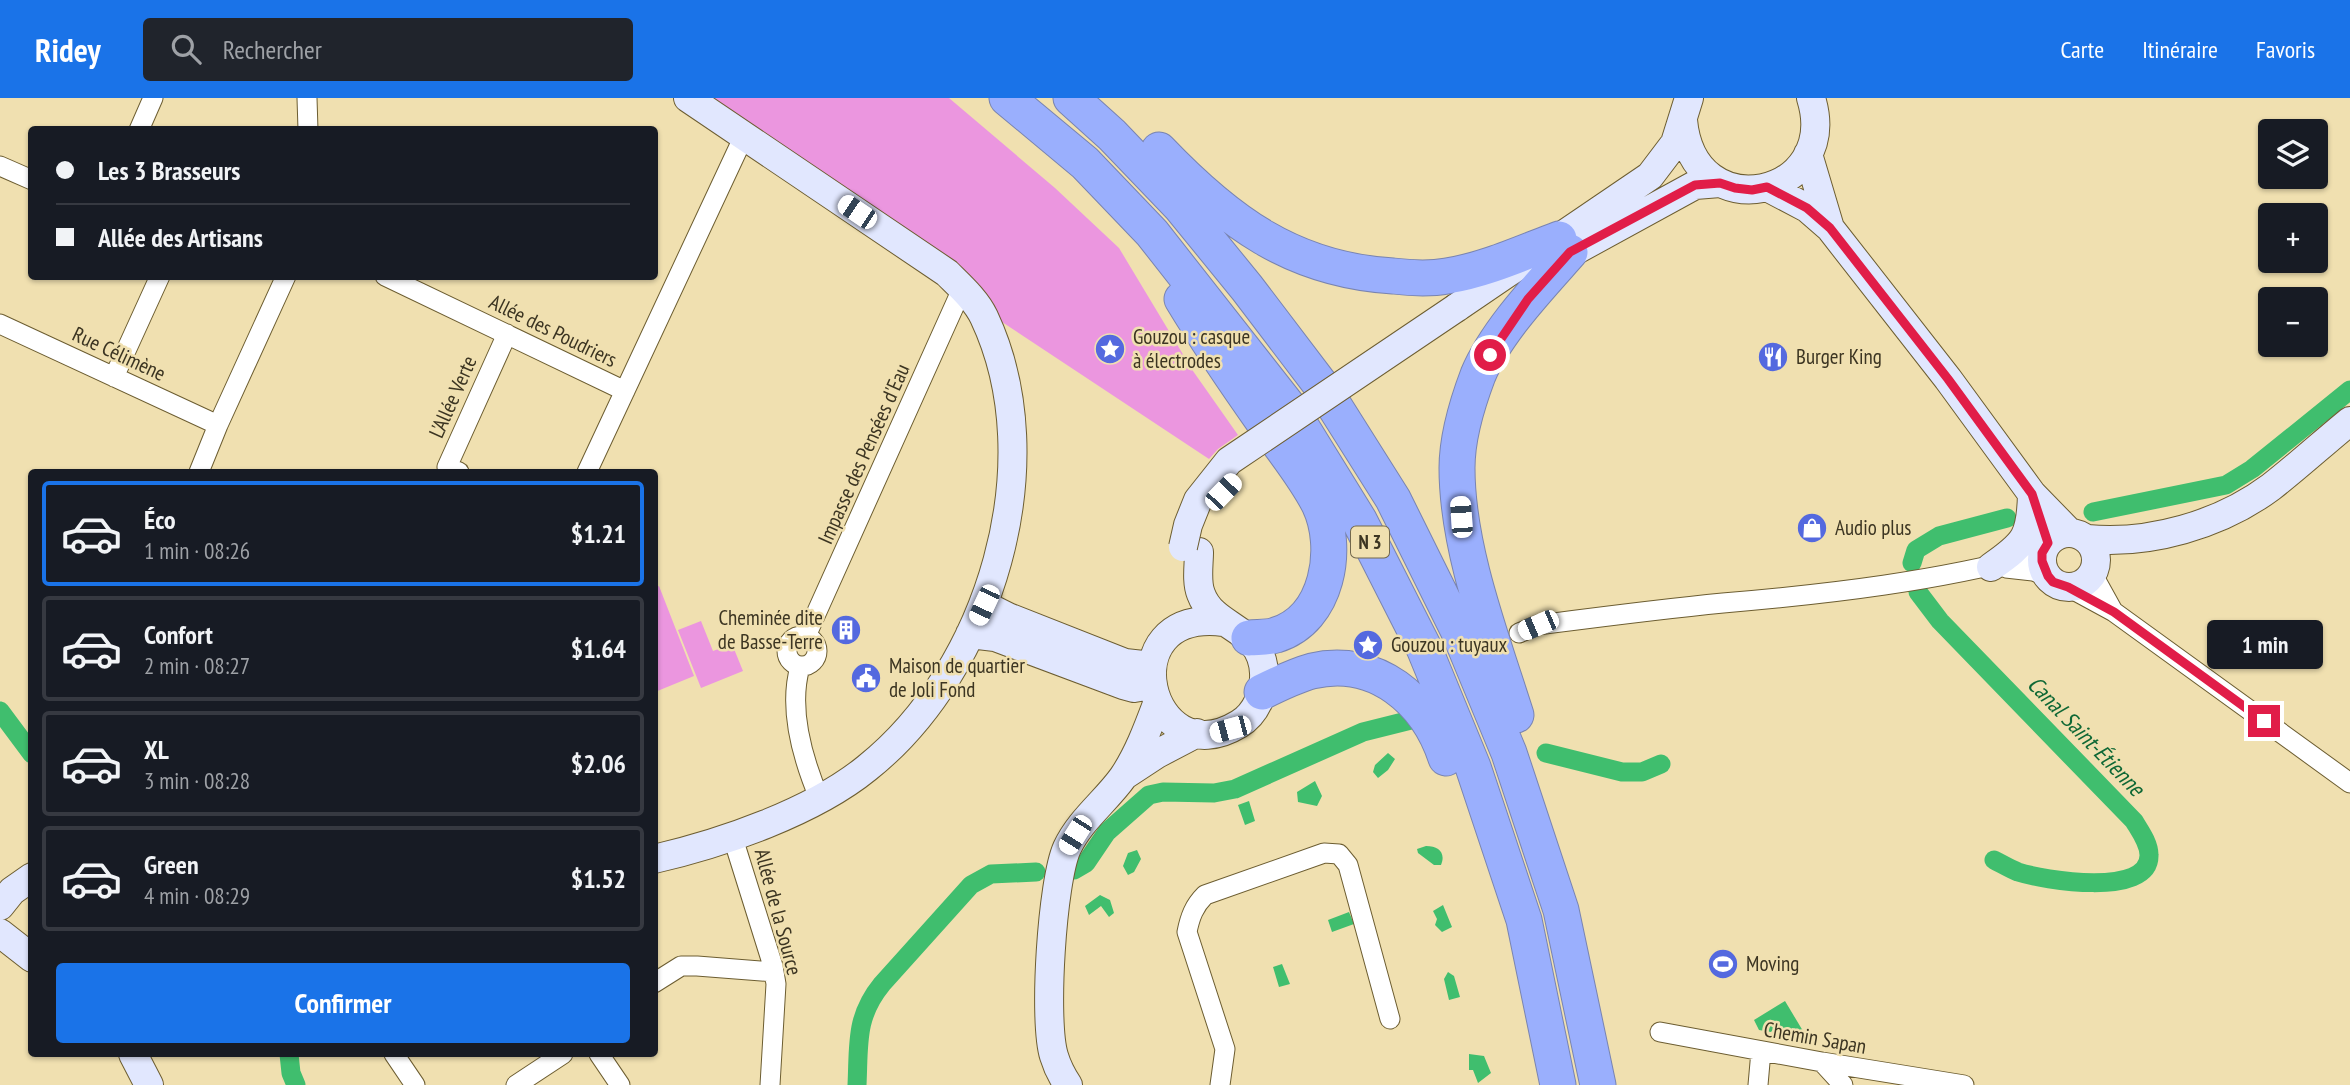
<!DOCTYPE html>
<html lang="fr">
<head>
<meta charset="utf-8">
<style>
	:root { --surface:#171b24; --page:#20242c; --text:#f1f3f6; --muted:#9ea1a6; --line:#363941; --accent:#1a73e8 }
	body { margin:0; font-family:"PT Sans Narrow",sans-serif; background:var(--page); color:var(--text); height:100vh; display:flex; flex-direction:column; font-size:26px; white-space:nowrap }
	* { box-sizing:border-box; margin:0 }
	p { font-size:23px; color:var(--muted) }
	.icon { flex:none; width:38px; height:38px; fill:none; stroke:currentColor; stroke-width:2; stroke-linecap:round; stroke-linejoin:round }
	.map { position:relative; flex:1; overflow:hidden }
	.side { position:absolute; left:28px; top:371px; width:630px; height:588px; display:flex; flex-direction:column; background:var(--surface); border-radius:7px; box-shadow:0 2px 5px #0004 }
	.side>* { flex:none }
	.top-card { position:absolute; left:28px; top:28px; width:630px; height:154px; border-radius:7px; box-shadow:0 2px 5px #0004; display:grid; align-content:center; height:154px; padding:0 28px; background:var(--surface) }
	.tools { position:absolute; left:2258px; top:21px; display:grid; gap:14px }
	.tools a { display:grid; place-items:center; width:70px; height:70px; border-radius:7px; background:var(--surface); box-shadow:0 2px 5px #0004; font-size:35px }
	.end { position:absolute; width:32px; height:32px; margin:-16px; border:9px solid #e11d48; background:#fff; box-shadow:0 0 0 4px #fff }
	.from { border-radius:50% }
	.bubble { position:absolute; height:49px; border-radius:7px; background:var(--surface); box-shadow:0 2px 5px #0004; font-size:23px; font-weight:700; line-height:49px; text-align:center }
	.car { position:absolute; width:21px; height:42px; margin:-21px -10px; border-radius:9px; box-shadow:0 0 5px 2px #0007; background:linear-gradient(#fff 24%,#345 0 40%,#fff 0 76%,#345 0 86%,#fff 0) }
	.top-card b { display:flex; align-items:center; gap:24px; height:66px; font-size:26px }
	.top-card b+b { border-top:2px solid var(--line) }
	.top-card i { width:18px; height:18px; background:var(--text) }
	ul { padding:12px 0 0; list-style:none }
	li { display:flex; align-items:center; gap:21px; height:105px; margin:0 14px 10px; padding:0 14px; border:4px solid var(--line); border-radius:7px }
	li div { flex:1 }
	li b { display:block; font-size:26px }
	li em { font-style:normal; font-weight:700 }
	li.selected { border-color:var(--accent) }
	li>.icon { width:63px; height:63px; stroke-width:1.5 }
	.button { display:flex; gap:14px; margin-top:auto; padding:14px 28px }
	.button a { flex:1; height:80px; border-radius:7px; background:var(--accent); color:#fff; font-size:28px; font-weight:700; line-height:80px; text-align:center }
	header { display:flex; align-items:center; gap:42px; box-sizing:border-box; height:98px; padding:0 35px; background:var(--accent); color:#fff }
	header strong { font-size:33px }
	nav { display:flex; gap:38px; margin-inline-start:auto; font-size:24px }
	.search { width:490px; height:63px; background:var(--page); display:flex; align-items:center; gap:18px; box-sizing:border-box; padding:0 24px; border-radius:7px; color:var(--muted); font-size:26px }
	.map>svg:first-child { display:block }
	.green { fill:#eb96df }
	.water { fill:#40be6e }
	.lines { fill:none; stroke-linecap:round; stroke-linejoin:round }
	.canal { stroke:#40be6e; stroke-width:19 }
	.street-casing { stroke:#6c5d31; stroke-width:21 }
	.secondary-casing { stroke:#6c5d31; stroke-width:30 }
	.highway-casing { stroke:#7984b0; stroke-width:37 }
	.street { stroke:#fff; stroke-width:19 }
	.secondary { stroke:#e1e7fe; stroke-width:28 }
	.highway { stroke:#9aaffd; stroke-width:35 }
	.secondary-bridge-casing { stroke:#6c5d31; stroke-width:30; stroke-linecap:butt }
	.secondary-bridge { stroke:#e1e7fe; stroke-width:28 }
	.route { stroke:#e11d48; stroke-width:9 }
	.labels { text-anchor:middle; stroke-width:5; stroke-linejoin:round; paint-order:stroke }
	.shield { fill:#f0e0b0; stroke:#72684d; stroke-width:2 }
	.shield-label { font-size:19px; font-weight:bold; fill:#3c3522 }
	.street-label { font-size:21px; fill:#3c3522; stroke:#f0e0b0 }
	.poi-label { font-size:21px; fill:#3c3522; stroke:#f0e0b0; text-anchor:start }
	.water-label { font-size:23px; font-style:italic; fill:#0f6835; stroke:#f0e0b0 }
</style>
</head>
<body>
<header>
<strong>Ridey</strong>
<div class="search"><svg class="icon" aria-label="search" viewBox="0 0 24 24"><circle cx="10" cy="10" r="6"/><path d="M15 15l6 6"/></svg>Rechercher</div>
<nav><a>Carte</a><a>Itinéraire</a><a>Favoris</a></nav>
</header>
<div class="map">
<svg width="2350" height="987" viewBox="0 0 2350 987">
	<rect width="100%" height="100%" fill="#f0e0b0"/>
	<path class="green" d="M708,0H949L1055,90L1119,150L1193,273L1238,337L1218,351L1209,361L996,220Z
		M659,488L694,578L655,594L654,490Z
		M701,523L713,553L732,546L743,573L701,590L678,532Z"/>
	<path class="water" d="M1388,655L1395,661L1388,672L1378,680L1373,674L1375,667Z
		M1315,683L1322,698L1317,708L1298,704L1297,694Z
		M1249,703L1255,723L1245,727L1238,707Z
		M1426,748C1439,748 1446,755 1441,767H1434L1418,755L1417,751Z
		M1137,752L1141,761L1134,774L1128,777L1123,768L1128,755Z
		M1100,797L1110,802L1114,815L1109,819L1101,808L1089,817L1085,808Z
		M1443,807L1452,829L1442,834L1435,827L1437,821L1433,813Z
		M1349,814L1354,826L1332,834L1328,822Z
		M1282,866L1290,886L1279,889L1273,869Z
		M1448,874L1454,878L1460,899L1449,902L1444,881Z
		M1785,903L1803,933L1797,939L1776,928L1771,934L1759,932L1754,922Z
		M1469,956L1484,958L1491,975L1478,985L1473,972H1469Z"/>
	<g class="lines">
		<path class="canal" d="M2093,414L2226,387L2252,371L2350,292
			M1912,465L1916,452L1939,438L2007,420
			M1918,494L1940,523L2134,723C2140,733 2149,745 2149,757C2150,800 2043,782 2018,774C2010,771 2002,766 1994,762
			M0,613L32,656
			M1546,655L1622,674H1642L1661,666
			M1074,772L1086,765L1107,734L1149,697L1163,694L1214,695L1235,691L1363,634L1411,622
			M289,956L291,975L296,987
			M857,987C859,946 855,919 882,886L971,787L991,776L1036,774"/>
		<g class="street-casing">
			<path id="street" d="M307,0L308,32
				M139,32L153,0
				M0,68L32,82
				M385,178L625,293
				M0,226L218,327
				M114,279L160,178
				M199,374L218,327L286,178
				M459,374L447,369L507,236
				M587,374L744,38
				M2006,470L2033,473L2048,478
				M2092,475L2113,513
				M2068,489L2114,514L2350,685
				M1519,535L1538,527C1600,519 1661,511 1723,505C1830,496 1939,483 2042,455
				M787 553a15 15 0 1 1 30 0a15 15 0 1 1-30 0Z
				M806,538L962,191
				M800,569C788,611 803,662 820,702
				M732,737L773,868L776,886L770,987
				M654,885L681,868H697L774,874
				M1660,934L1822,964L1964,987
				M394,956L415,987
				M599,956L620,987
				M1822,964L1843,987
				M516,987L563,956
				M1220,987L1225,951L1187,834C1190,819 1194,808 1205,797L1324,755L1339,756L1348,767L1390,921
				M1758,987L1761,953"/>
		</g>
		<g class="secondary-casing">
			<path id="secondary" d="M1683,22C1693,133 1842,100 1811,0
				M1808,56L1830,130
				M1767,89L1807,110L1830,130L1948,281L2032,396L2070,435
				M1558,162L1695,87L1720,85
				M1456,210L1650,78L1675,45L1689,0
				M2042 462a27 27 0 1 1 54 0a27 27 0 1 1-54 0Z
				M2087,441C2149,447 2220,427 2271,389C2298,368 2323,345 2350,323
				M1199,454C1199,466 1196,484 1201,496C1214,532 1262,528 1264,575C1265,594 1256,616 1239,626C1149,681 1106,509 1224,524
				M1991,469C2026,445 2031,438 2032,396
				M984,507L1008,519L1125,565L1152,568
				M970,536L995,539L1123,587L1134,590L1151,587
				M1125,677L1157,656L1197,635
				M654,761C723,745 813,714 867,670C990,572 1053,365 984,219C976,202 960,188 947,175L688,0
				M0,808L12,793L32,779
				M0,835L32,860
				M133,956L149,987
				M1068,987C1062,978 1057,968 1054,958C1043,923 1052,783 1067,750C1080,722 1106,703 1123,679C1138,657 1148,630 1157,606"/>
		</g>
		<g class="highway-casing">
			<path id="highway" d="M1007,0L1085,65L1152,135L1291,312L1359,422L1424,550L1473,669L1524,822L1558,987
				M1071,0L1112,37L1181,109L1247,190L1323,290L1393,401L1459,534L1509,655L1561,812L1598,987
				M1159,52C1227,123 1292,172 1393,178C1410,180 1430,181 1447,178C1485,172 1522,155 1559,141
				M1182,201C1208,244 1236,285 1265,326C1283,352 1305,378 1319,406C1340,450 1328,521 1276,537C1268,540 1257,539 1249,540
				M1262,594C1278,586 1294,578 1312,573C1376,558 1427,602 1446,660
				M1516,617C1492,541 1457,451 1457,370C1457,339 1467,306 1478,277C1496,234 1539,189 1570,154"/>
		</g>
		<use href="#street" class="street"/>
		<use href="#secondary" class="secondary"/>
		<use href="#highway" class="highway"/>
		<g class="secondary-bridge-casing">
			<path id="secondary-bridge" d="M1183,449L1188,427L1198,402L1229,363L1456,210"/>
		</g>
		<use href="#secondary-bridge" class="secondary-bridge"/>
	</g>
	<g class="lines">
		<path class="route" d="M1490,257L1528,201L1570,154L1695,87L1720,85L1735,90L1752,92L1767,89L1807,110L1830,130L1948,281L2032,396L2048,445L2042,455V463L2048,478L2053,484L2068,489L2114,514L2264,623"/>
	</g>
	<defs>
		<g id="sight-disc" transform="scale(1.575)"><circle r="9.5" fill="#5469df" stroke="#f0e0b0"/><path d="M0-6L1.8-2.2L6-1.7L2.9 1.2L3.7 5.4L0 3.3L-3.7 5.4L-2.9 1.2L-6-1.7L-1.8-2.2Z" fill="#fff"/></g>
		<g id="restaurant-disc" transform="scale(1.575)"><circle r="9.5" fill="#5469df" stroke="#f0e0b0"/><path d="M-5-6h1v4h1v-4h1v4h1v-4h1v5L-1.5 .5V6h-2V.5L-5-1ZM5-6V6H3V1.5H1.5Q1.5-4 5-6Z" fill="#fff"/></g>
		<g id="shop-disc" transform="scale(1.575)"><circle r="9.5" fill="#5469df" stroke="#f0e0b0"/><path d="M-5-2.5h2.3a2.7 3.5 0 0 1 5.4 0H5L5.5 6h-11ZM-1.5-2.5h3a1.5 2.3 0 0 0-3 0Z" fill="#fff"/></g>
		<g id="building-disc" transform="scale(1.575)"><circle r="9.5" fill="#5469df" stroke="#f0e0b0"/><path d="M-4-6H4V6H1V3H-1V6H-4ZM-2.5-4.3h1.7v1.8h-1.7ZM.8-4.3h1.7v1.8H.8ZM-2.5-1h1.7V.8h-1.7ZM.8-1h1.7V.8H.8Z" fill="#fff"/></g>
		<g id="civic-disc" transform="scale(1.575)"><circle r="9.5" fill="#5469df" stroke="#f0e0b0"/><path d="M-.6-6.5H3V-4.5H.6V-3L4-1V1h2V6H-6V1h2V-1L-.6-3ZM-1.2 2.5V6h2.4V2.5Z" fill="#fff"/></g>
		<g id="stadium-disc" transform="scale(1.575)"><circle r="9.5" fill="#5469df" stroke="#f0e0b0"/><path d="M0-5a6.5 5 0 1 0 0 10a6.5 5 0 1 0 0-10ZM-3.5-1.8h7v3.6h-7Z" fill="#fff"/></g>
	</defs>
	<g fill-rule="evenodd">
		<use href="#sight-disc" x="1110" y="251"/>
		<use href="#restaurant-disc" x="1773" y="259"/>
		<use href="#shop-disc" x="1812" y="430"/>
		<use href="#building-disc" x="846" y="532"/>
		<use href="#sight-disc" x="1368" y="547"/>
		<use href="#civic-disc" x="866" y="580"/>
		<use href="#stadium-disc" x="1723" y="866"/>
	</g>
	<g class="labels">
		<rect class="shield" x="1351" y="428.5" width="38" height="31" rx="5"/>
		<g class="shield-label">
			<text x="1370" y="451">N 3</text>
		</g>
		<g class="street-label">
			<text transform="translate(553 233) rotate(26)" y="7">Allée des Poudriers</text>
			<text transform="translate(119 256) rotate(25)" y="7">Rue Célimène</text>
			<text transform="translate(453 299) rotate(-66)" y="7">L'Allée Verte</text>
			<text transform="translate(864 356) rotate(-66)" y="7">Impasse des Pensées d'Eau</text>
			<text transform="translate(778 814) rotate(75)" y="7">Allée de la Source</text>
			<text transform="translate(1815 940) rotate(10)" y="7">Chemin Sapan</text>
		</g>
		<g class="poi-label">
			<text x="1133" y="246">Gouzou : casque<tspan x="1133" dy="24">à électrodes</tspan></text>
			<text x="1796" y="266">Burger King</text>
			<text x="1835" y="437">Audio plus</text>
			<text x="823" y="527" text-anchor="end">Cheminée dite<tspan x="823" dy="24">de Basse-Terre</tspan></text>
			<text x="1391" y="554">Gouzou : tuyaux</text>
			<text x="889" y="575">Maison de quartier<tspan x="889" dy="24">de Joli Fond</tspan></text>
			<text x="1746" y="873">Moving</text>
		</g>
		<g class="water-label">
			<text transform="translate(2086 638) rotate(46)" y="8">Canal Saint-Étienne</text>
		</g>
	</g>
</svg>
<div class="tools">
<a><svg class="icon" aria-label="layers" viewBox="0 0 24 24"><path d="M12 4l9 5-9 5-9-5zM3 14l9 5 9-5"/></svg></a>
<a>+</a>
<a>−</a>
</div>
<i class="end from" style="left:1490px;top:257px"></i>
<i class="end" style="left:2264px;top:623px"></i>
<div class="bubble" style="left:2207px;top:522px;width:116px">1 min</div>
<i class="car" style="left:857px;top:114px;rotate:304deg"></i>
<i class="car" style="left:1223px;top:394px;rotate:44deg"></i>
<i class="car" style="left:1461px;top:419px;rotate:356deg"></i>
<i class="car" style="left:984px;top:507px;rotate:205deg"></i>
<i class="car" style="left:1538px;top:527px;rotate:247deg"></i>
<i class="car" style="left:1230px;top:631px;rotate:255deg"></i>
<i class="car" style="left:1075px;top:737px;rotate:212deg"></i>
<div class="top-card">
<b><i class="from"></i>Les 3 Brasseurs</b>
<b><i></i>Allée des Artisans</b>
</div>
<section class="side">
<ul>
<li class="selected"><svg class="icon" aria-label="car" viewBox="0 0 24 24"><path d="M5 17H2v-5l4-1 3-4h7l3 4 3 1v5h-3M9 17h6M6 11h13"/><circle cx="7" cy="17" r="2"/><circle cx="17" cy="17" r="2"/></svg><div><b>Éco</b><p>1 min · 08:26</p></div><em>$1.21</em></li>
<li><svg class="icon" aria-label="car" viewBox="0 0 24 24"><path d="M5 17H2v-5l4-1 3-4h7l3 4 3 1v5h-3M9 17h6M6 11h13"/><circle cx="7" cy="17" r="2"/><circle cx="17" cy="17" r="2"/></svg><div><b>Confort</b><p>2 min · 08:27</p></div><em>$1.64</em></li>
<li><svg class="icon" aria-label="car" viewBox="0 0 24 24"><path d="M5 17H2v-5l4-1 3-4h7l3 4 3 1v5h-3M9 17h6M6 11h13"/><circle cx="7" cy="17" r="2"/><circle cx="17" cy="17" r="2"/></svg><div><b>XL</b><p>3 min · 08:28</p></div><em>$2.06</em></li>
<li><svg class="icon" aria-label="car" viewBox="0 0 24 24"><path d="M5 17H2v-5l4-1 3-4h7l3 4 3 1v5h-3M9 17h6M6 11h13"/><circle cx="7" cy="17" r="2"/><circle cx="17" cy="17" r="2"/></svg><div><b>Green</b><p>4 min · 08:29</p></div><em>$1.52</em></li>
</ul>
<div class="button"><a>Confirmer</a></div>
</section>
</div>
</body>
</html>
